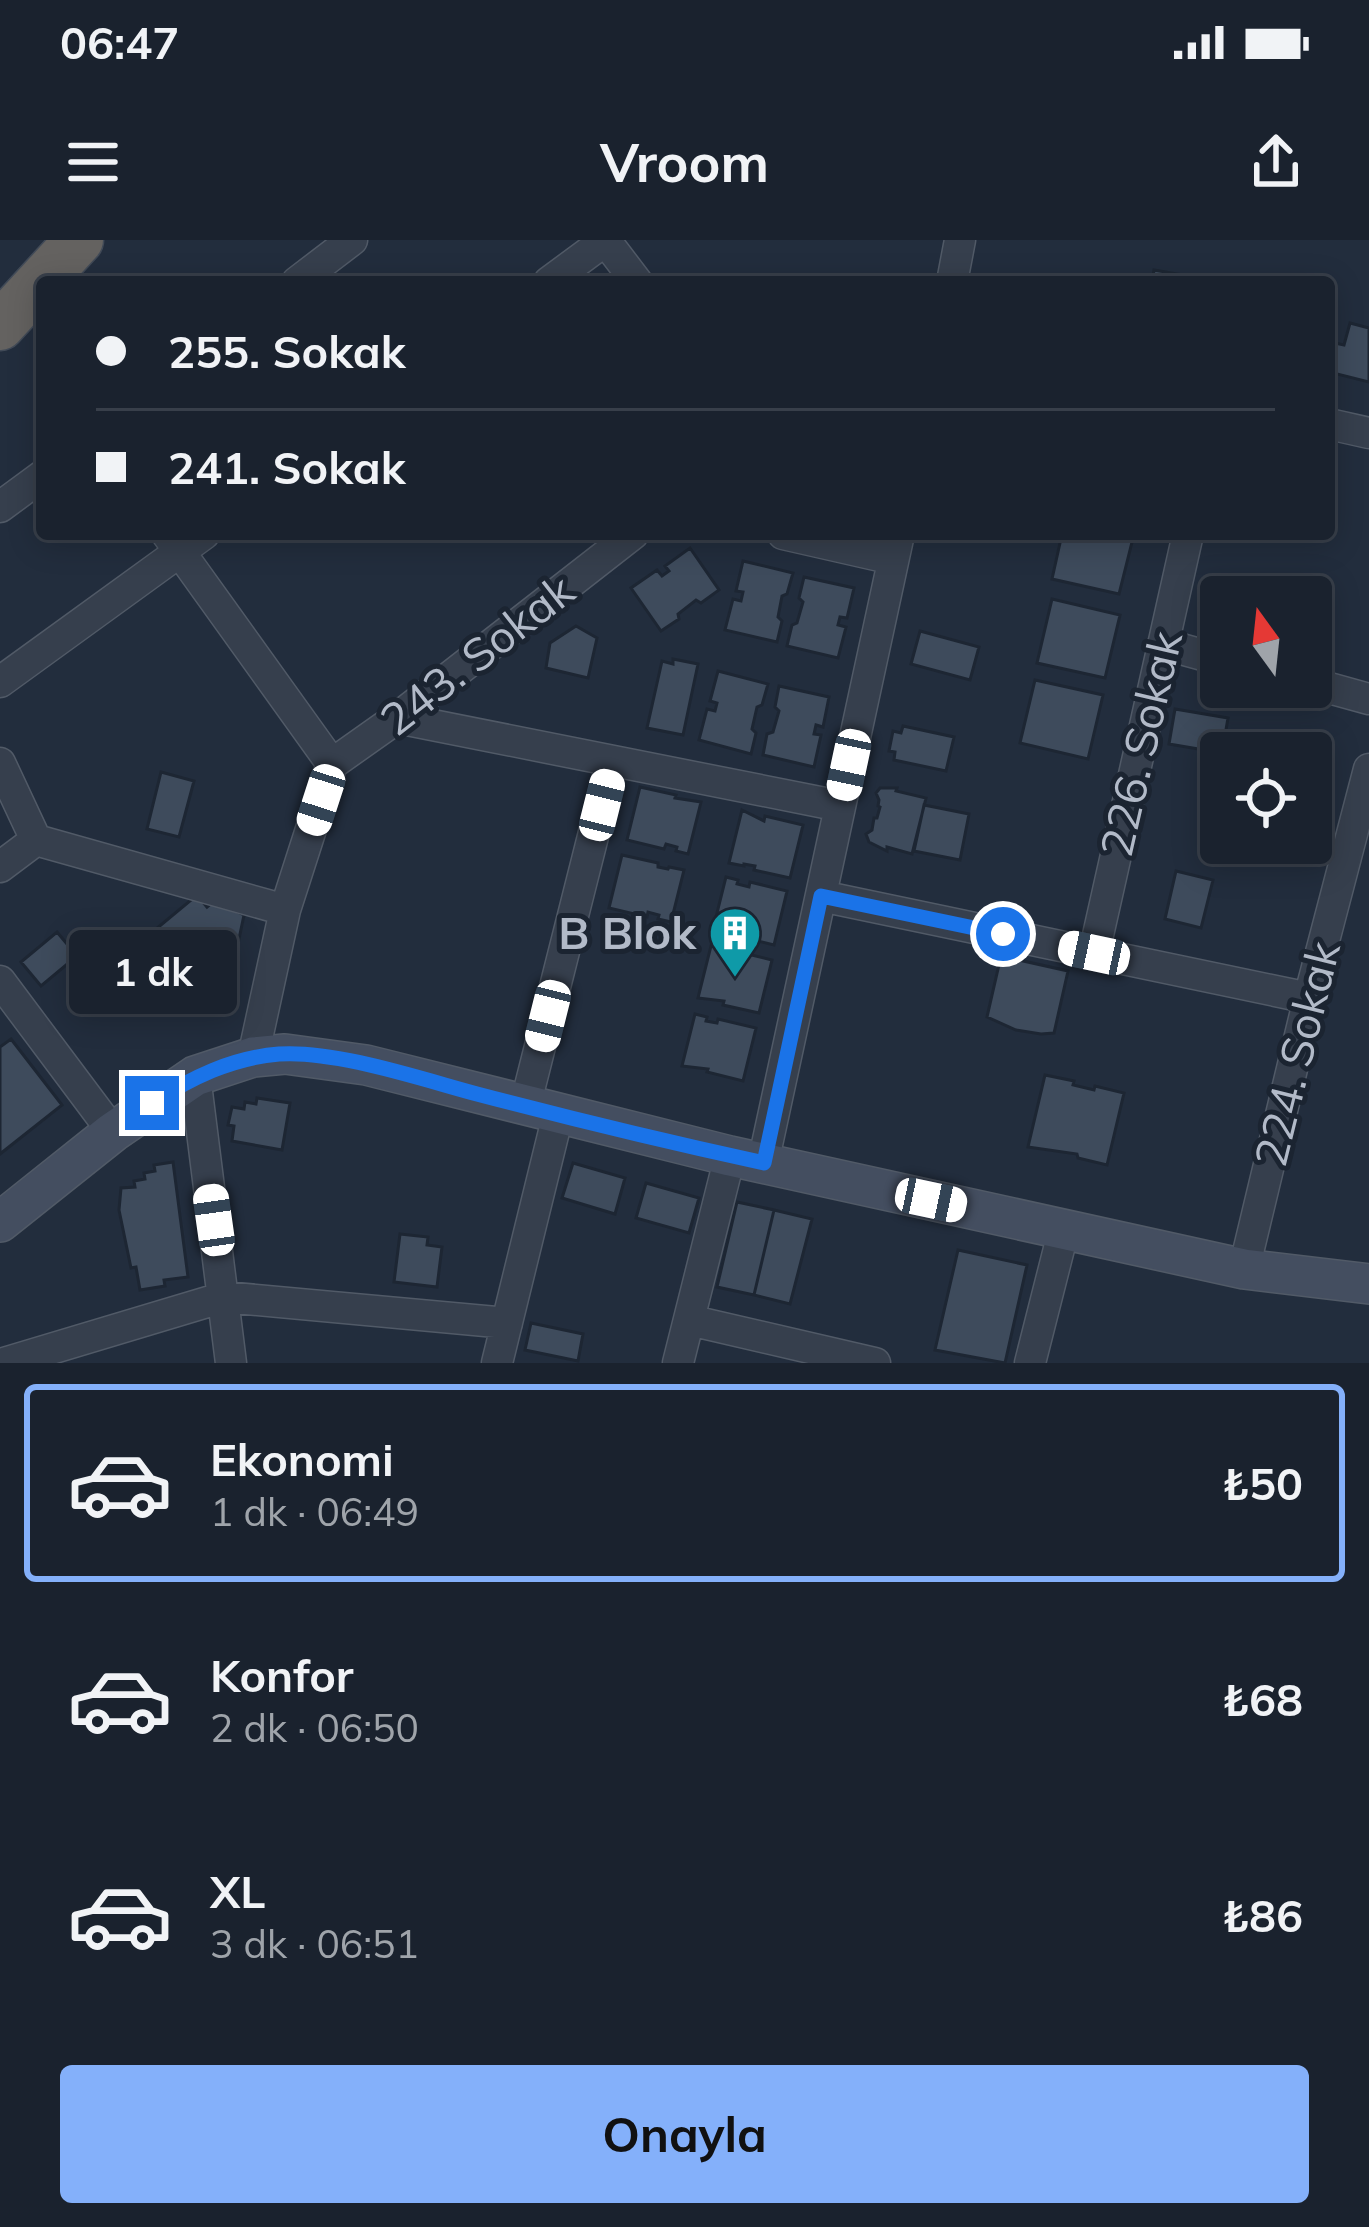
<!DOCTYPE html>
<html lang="tr">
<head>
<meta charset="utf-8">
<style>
	:root { --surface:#1a222e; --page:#232a36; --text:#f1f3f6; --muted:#9fa4aa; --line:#383f4a; --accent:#84b0fa }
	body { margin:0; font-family:Mulish,sans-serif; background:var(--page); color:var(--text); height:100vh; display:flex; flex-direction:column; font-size:45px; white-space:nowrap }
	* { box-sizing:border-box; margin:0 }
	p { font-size:39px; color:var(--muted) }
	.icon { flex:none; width:66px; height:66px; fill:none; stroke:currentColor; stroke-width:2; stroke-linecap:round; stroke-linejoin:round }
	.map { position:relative; height:1123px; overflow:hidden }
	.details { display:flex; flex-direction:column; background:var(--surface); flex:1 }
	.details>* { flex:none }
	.hud { position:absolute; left:36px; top:36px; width:1299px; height:264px; border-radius:12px; box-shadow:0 6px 30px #0003,0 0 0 3px var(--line); display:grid; align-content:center; height:264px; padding:0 60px; background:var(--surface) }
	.needle { width:78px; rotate:345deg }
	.buttons { position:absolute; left:1200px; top:336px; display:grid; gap:24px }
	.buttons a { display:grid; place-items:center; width:132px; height:132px; border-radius:12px; background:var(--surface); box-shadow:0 6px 30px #0003,0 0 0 3px var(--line); font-size:60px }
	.end { position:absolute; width:54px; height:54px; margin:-27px; border:15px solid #1a73e8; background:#fff; box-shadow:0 0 0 6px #fff }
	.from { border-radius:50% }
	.bubble { position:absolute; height:84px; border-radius:12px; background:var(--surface); box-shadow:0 6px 30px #0003,0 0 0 3px var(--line); font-size:39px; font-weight:700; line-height:84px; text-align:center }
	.car { position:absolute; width:36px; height:72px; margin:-36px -18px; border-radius:15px; box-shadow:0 0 9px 3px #0007; background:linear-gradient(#fff 24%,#345 0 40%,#fff 0 76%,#345 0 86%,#fff 0) }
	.hud b { display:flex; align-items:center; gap:42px; height:114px; font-size:45px }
	.hud b+b { border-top:3px solid var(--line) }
	.hud i { width:30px; height:30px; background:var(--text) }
	ul { padding:21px 0 0; list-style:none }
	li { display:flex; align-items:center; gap:36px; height:198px; margin:0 24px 18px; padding:0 36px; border:6px solid transparent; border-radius:12px }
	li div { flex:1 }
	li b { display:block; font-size:45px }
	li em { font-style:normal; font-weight:700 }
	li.on { border-color:var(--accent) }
	li>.icon { width:108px; height:108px; stroke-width:1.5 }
	.primary-button { display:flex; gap:24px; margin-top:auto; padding:24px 60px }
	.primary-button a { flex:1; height:138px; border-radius:12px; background:var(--accent); color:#111; font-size:48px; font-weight:700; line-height:138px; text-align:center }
	.status { display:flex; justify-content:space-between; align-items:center; height:84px; padding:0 60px; background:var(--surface); direction:ltr }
	.status svg { height:33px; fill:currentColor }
	header { display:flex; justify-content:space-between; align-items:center; height:156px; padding:0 60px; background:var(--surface); font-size:54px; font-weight:700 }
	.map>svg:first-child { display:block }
	.building { fill:#3e4b5c; stroke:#1d2633; stroke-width:3 }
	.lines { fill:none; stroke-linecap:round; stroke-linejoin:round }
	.minor-casing { stroke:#515a67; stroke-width:33 }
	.secondary-casing { stroke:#515a67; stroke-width:42 }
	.trunk-casing { stroke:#414a57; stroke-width:51 }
	.minor { stroke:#363f4d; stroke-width:30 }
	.secondary { stroke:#444e60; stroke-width:39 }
	.trunk { stroke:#646260; stroke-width:48 }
	.route { stroke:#1a73e8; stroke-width:15 }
	.labels { text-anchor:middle; stroke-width:10; stroke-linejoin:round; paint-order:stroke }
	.street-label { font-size:45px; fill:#b2bac8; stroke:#1b2431 }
	.poi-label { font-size:45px; font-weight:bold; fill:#b2bac8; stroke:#1b2431; text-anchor:end }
</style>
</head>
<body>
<div class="status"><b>06:47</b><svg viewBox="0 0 49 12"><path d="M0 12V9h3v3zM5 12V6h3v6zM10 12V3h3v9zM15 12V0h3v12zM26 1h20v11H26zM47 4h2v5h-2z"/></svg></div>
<header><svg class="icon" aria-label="menu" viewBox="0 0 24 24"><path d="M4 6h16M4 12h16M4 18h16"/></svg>Vroom<svg class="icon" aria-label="share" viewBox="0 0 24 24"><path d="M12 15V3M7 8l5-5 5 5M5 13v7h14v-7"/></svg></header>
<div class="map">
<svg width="1369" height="1123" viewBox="0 0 1369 1123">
	<rect width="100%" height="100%" fill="#222d3d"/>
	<path class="building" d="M1154,30L1217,41L1216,42H1152Z
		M1350,83L1369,88V142L1329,132L1335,103L1344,105Z
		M1062,294H1134L1119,354L1052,339Z
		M690,308L719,350L701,363L696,360L678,374L679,379L661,391L631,348L657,330L662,336L669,331L665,326Z
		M743,321L793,333L787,354L782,356L778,377L782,381L777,402L725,390L733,359L741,361L743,352L736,351Z
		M804,337L854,348L847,378L840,377L838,385L846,387L838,418L787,406L792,385L797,383L803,362L799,358Z
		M1052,359L1120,375L1105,438L1037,423Z
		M576,386L597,398L588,438L546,428L550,403Z
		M920,391L979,407L970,440L911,424Z
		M673,419L698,424L683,495L647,488L662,421L673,424Z
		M718,431L768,444L762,465L757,467L752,489L756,493L751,514L699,500L707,469L715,471L717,463L710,461Z
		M1035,440L1103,455L1088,519L1020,503Z
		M779,446L829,457L823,487L816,485L814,494L821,495L814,527L763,515L767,494L773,492L779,471L775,467Z
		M1175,469L1228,478L1222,513L1169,504Z
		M903,486L954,497L946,531L894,520L895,512L889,511L893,491L901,493Z
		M161,532L194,541L179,597L147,589Z
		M640,547L676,555L675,558L701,562L688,614L676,611L677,607L666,604L664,609L627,600Z
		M880,548H897L896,551L926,558L912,614L887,607V611L869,602L866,594L872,590L874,578H877L880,567L878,566L879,560L876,553Z
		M924,565L969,574L960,620L914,611Z
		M742,570L764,581L765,576L803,585L790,638L754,630L755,626L744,624V626L729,623Z
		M622,615L658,623V627L668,629L669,627L684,630L671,682L658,679L659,675L648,672L647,677L609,668Z
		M1176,631L1213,640L1201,688L1165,679Z
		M726,637L738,640L737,644L749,647L750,642L787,651L774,705L738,696L739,693L713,689Z
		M197,655L207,667L214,661L244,675L235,718L214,736L219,741L203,755L150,694Z
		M57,692L77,716L41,746L21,722Z
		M711,706L723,709V713L734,716L735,711L772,720L759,773L723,765L724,761L698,758Z
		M1001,716L1068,731L1054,793L1041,794L1016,790L987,777Z
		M695,774L707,777L706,781L717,783L718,779L756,788L743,841L707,832L708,829L682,826Z
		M11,799L62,865L0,914V807Z
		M1045,835L1074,841L1073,845L1094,850L1095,846L1124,853L1107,925L1078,918L1077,914L1028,907Z
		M257,858L290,863L282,910L232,901L234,886L228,885L232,867L244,869L245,862L256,864Z
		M173,922L188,1037L164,1040L165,1046L140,1050L136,1027L131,1028L119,970L121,948L135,947L134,941L145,939L144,933L155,931L154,925Z
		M573,923L625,938L615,974L562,958Z
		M646,943L699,958L689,993L636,978Z
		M737,962L774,970L754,1055L717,1047Z
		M774,970L812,979L790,1064L754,1055Z
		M400,994L428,997L427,1005L442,1007L437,1047L394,1042Z
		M958,1010L1027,1025L1005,1123L935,1110Z
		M531,1083L583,1094L578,1121L525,1110Z"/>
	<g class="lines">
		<g class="minor-casing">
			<path id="minor" d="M605,0L637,42
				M297,42L352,0
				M549,42L606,0
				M952,42L960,0
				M1329,184L1369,193
				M0,267L42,236
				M167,294L332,524
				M783,294L893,319
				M1163,404L1221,420
				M0,442L204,294
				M1311,443L1369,459
				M397,478L840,566
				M0,523L36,600
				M36,600L285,670
				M0,627L36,600
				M821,656L1309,758
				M1094,713L1188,294
				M0,741L113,892
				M253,817L285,670L332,524L397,478L633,294
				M195,836L231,1123
				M525,866L612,521
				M763,923L899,294
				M1244,1029L1309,758L1369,529
				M689,1080L875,1123
				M4,1123L224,1057L507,1083
				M497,1123L558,875
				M678,1123L730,916
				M1030,1123L1064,989"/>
		</g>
		<g class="secondary-casing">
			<path id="secondary" d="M0,982L113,892L195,836L253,817L285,814L366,825L730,916L1244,1029L1369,1044"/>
		</g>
		<g class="trunk-casing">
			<path id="trunk" d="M0,86L79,0"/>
		</g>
		<use href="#minor" class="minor"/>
		<use href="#secondary" class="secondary"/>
		<use href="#trunk" class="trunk"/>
	</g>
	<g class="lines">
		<path class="route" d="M152,863C191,838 231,818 279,814C335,810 421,839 477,854C572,879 667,902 764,923L821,656L1003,694"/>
	</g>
	<defs>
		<g id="building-pin" transform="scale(2.7)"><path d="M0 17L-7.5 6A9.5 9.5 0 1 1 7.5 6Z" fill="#0f9aa8" stroke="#1b2431"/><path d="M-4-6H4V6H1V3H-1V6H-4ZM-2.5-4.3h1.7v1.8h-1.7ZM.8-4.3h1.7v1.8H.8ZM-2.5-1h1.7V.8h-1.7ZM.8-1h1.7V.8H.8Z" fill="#fff"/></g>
	</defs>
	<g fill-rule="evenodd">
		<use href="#building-pin" x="735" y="693"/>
	</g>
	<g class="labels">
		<g class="street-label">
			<text transform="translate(477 415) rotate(-38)" y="16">243. Sokak</text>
			<text transform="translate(1141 504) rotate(-77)" y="16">226. Sokak</text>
			<text transform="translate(1297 814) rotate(-76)" y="16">224. Sokak</text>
		</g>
		<g class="poi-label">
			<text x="696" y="709">B Blok</text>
		</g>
	</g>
</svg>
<div class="buttons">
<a><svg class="needle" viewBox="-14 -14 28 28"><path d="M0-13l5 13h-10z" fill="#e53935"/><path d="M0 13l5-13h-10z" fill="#9fa4aa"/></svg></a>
<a><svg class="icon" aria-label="locate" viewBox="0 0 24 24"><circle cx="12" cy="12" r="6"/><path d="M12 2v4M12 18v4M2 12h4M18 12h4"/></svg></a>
</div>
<i class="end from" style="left:1003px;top:694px"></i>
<i class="end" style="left:152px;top:863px"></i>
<div class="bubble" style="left:69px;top:690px;width:168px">1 dk</div>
<i class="car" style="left:849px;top:525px;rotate:192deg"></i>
<i class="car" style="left:321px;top:560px;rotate:198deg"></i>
<i class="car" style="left:602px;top:565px;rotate:14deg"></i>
<i class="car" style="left:1094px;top:713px;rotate:282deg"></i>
<i class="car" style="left:548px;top:776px;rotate:194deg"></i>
<i class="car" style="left:931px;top:960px;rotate:102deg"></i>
<i class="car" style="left:214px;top:980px;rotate:352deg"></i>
<div class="hud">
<b><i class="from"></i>255. Sokak</b>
<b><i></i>241. Sokak</b>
</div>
</div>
<section class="details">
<ul>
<li class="on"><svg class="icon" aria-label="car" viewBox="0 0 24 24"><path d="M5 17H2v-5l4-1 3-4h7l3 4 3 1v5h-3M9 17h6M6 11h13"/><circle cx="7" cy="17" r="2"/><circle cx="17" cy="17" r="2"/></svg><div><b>Ekonomi</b><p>1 dk · 06:49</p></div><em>₺50</em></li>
<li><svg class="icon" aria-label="car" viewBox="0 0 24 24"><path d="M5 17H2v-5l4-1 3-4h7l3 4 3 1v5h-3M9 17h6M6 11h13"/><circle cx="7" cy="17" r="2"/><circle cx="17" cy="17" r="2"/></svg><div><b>Konfor</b><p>2 dk · 06:50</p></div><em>₺68</em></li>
<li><svg class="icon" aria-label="car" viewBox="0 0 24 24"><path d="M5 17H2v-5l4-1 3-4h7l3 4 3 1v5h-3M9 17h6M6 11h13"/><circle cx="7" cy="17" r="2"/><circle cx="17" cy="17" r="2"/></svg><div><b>XL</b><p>3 dk · 06:51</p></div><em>₺86</em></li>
</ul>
<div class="primary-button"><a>Onayla</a></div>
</section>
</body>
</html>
